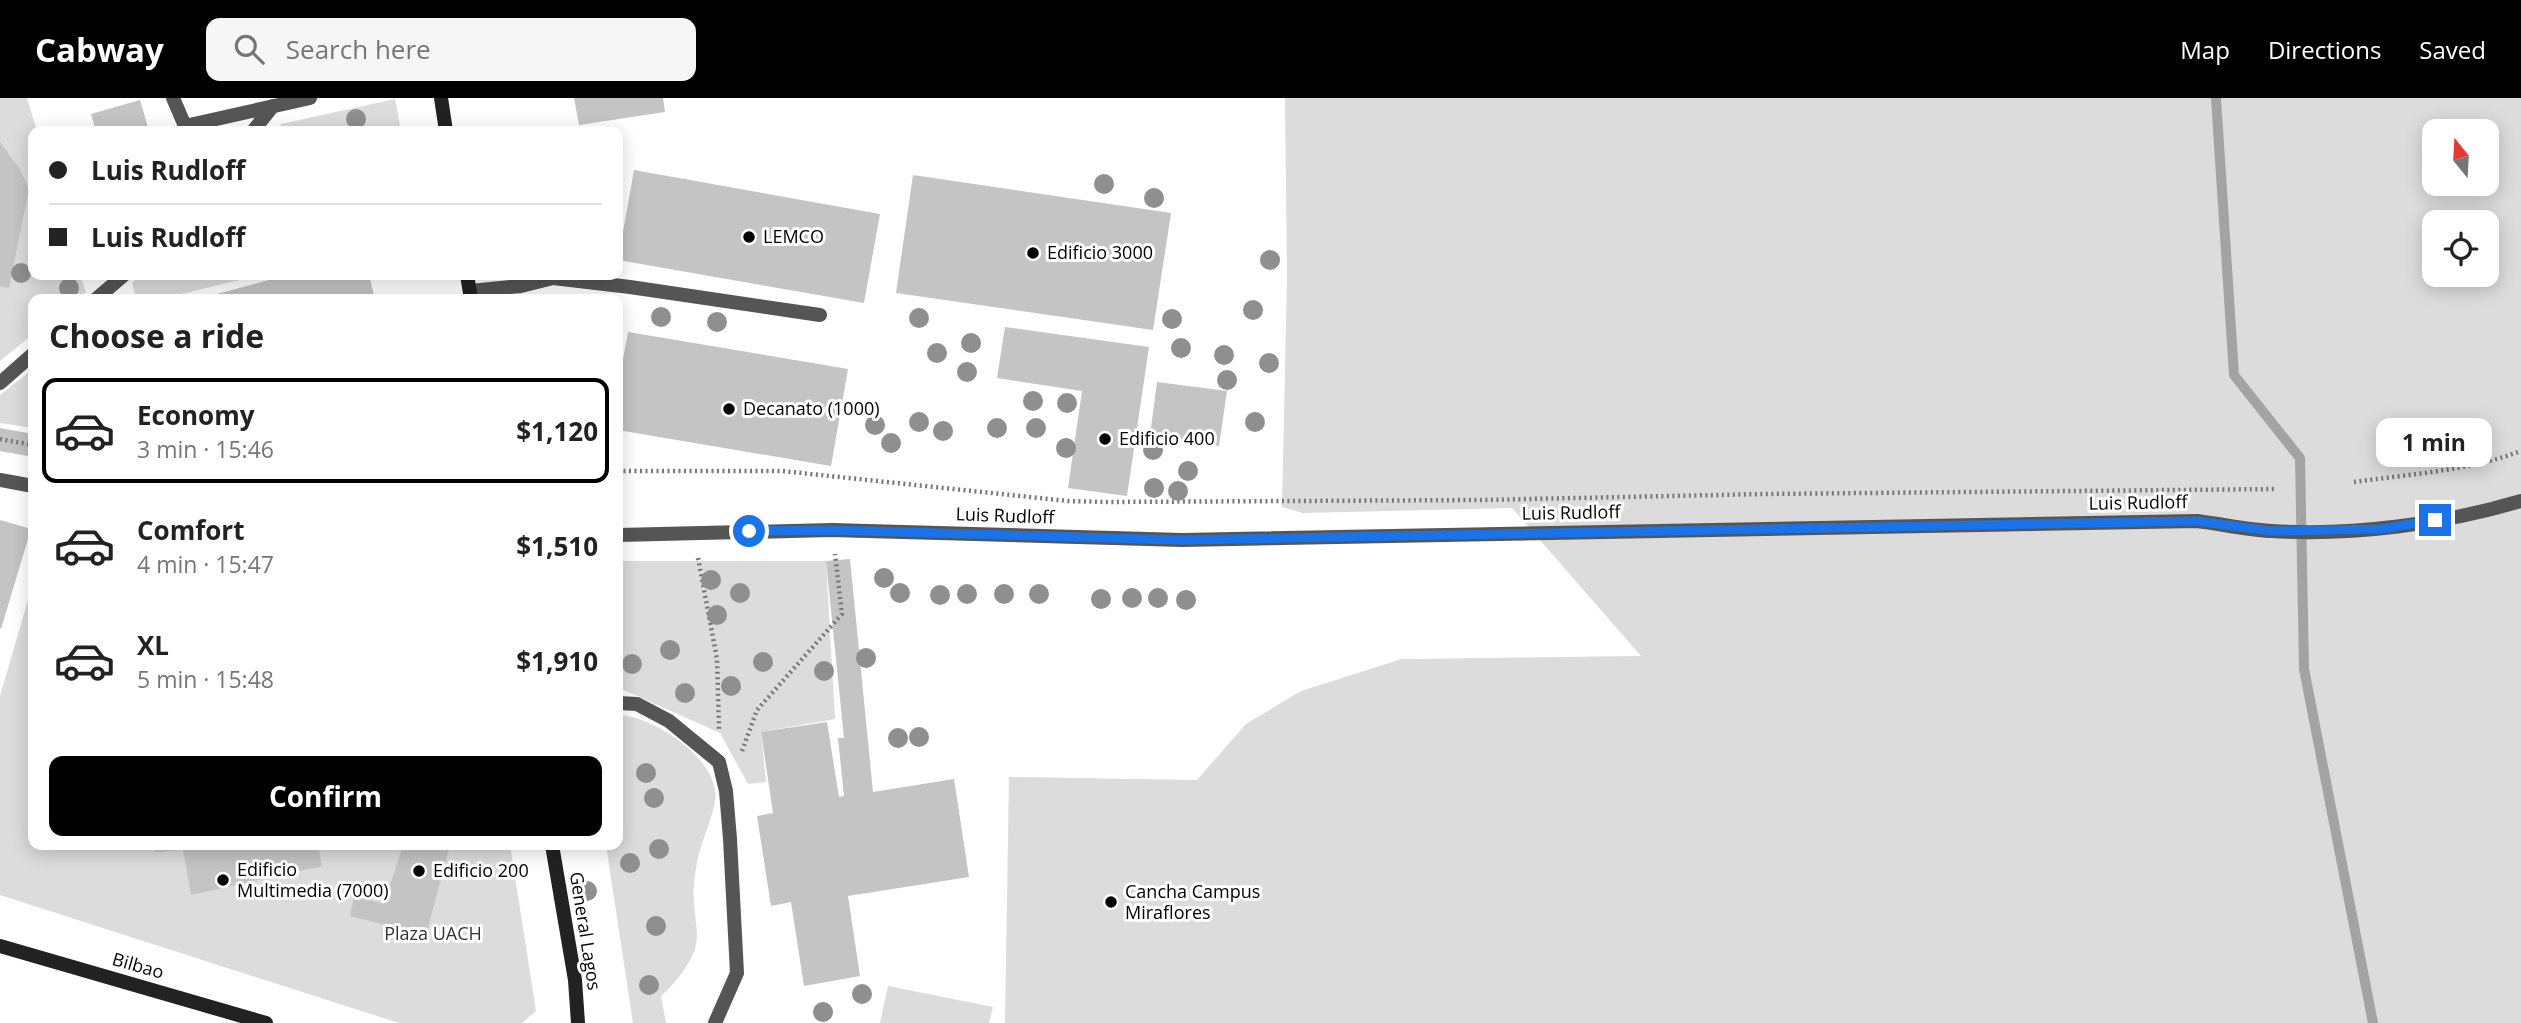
<!DOCTYPE html>
<html lang="en">
<head>
<meta charset="utf-8">
<style>
	:root { --surface:#fff; --page:#f6f6f6; --text:#222; --muted:#767676; --line:#e0e0e0; --accent:#000 }
	body { margin:0; font-family:"Open Sans",sans-serif; background:var(--page); color:var(--text); height:100vh; display:flex; flex-direction:column; font-size:26px; white-space:nowrap }
	* { box-sizing:border-box; margin:0 }
	p { font-size:23px; color:var(--muted) }
	.icon { flex:none; width:38px; height:38px; fill:none; stroke:currentColor; stroke-width:2; stroke-linecap:round; stroke-linejoin:round }
	.map { position:relative; flex:1; overflow:hidden }
	.details { position:absolute; left:28px; top:196px; width:595px; height:556px; display:flex; flex-direction:column; background:var(--surface); border-radius:14px; box-shadow:0 4px 18px #0003 }
	.details>* { flex:none }
	.guide { position:absolute; left:28px; top:28px; width:595px; height:154px; border-radius:14px; box-shadow:0 4px 18px #0003; display:grid; align-content:center; height:154px; padding:0 21px; background:var(--surface) }
	.needle { width:46px; rotate:342deg }
	.buttons { position:absolute; left:2422px; top:21px; display:grid; gap:14px }
	.buttons a { display:grid; place-items:center; width:77px; height:77px; border-radius:14px; background:var(--surface); box-shadow:0 4px 18px #0003; font-size:35px }
	.end { position:absolute; width:32px; height:32px; margin:-16px; border:9px solid #1a73e8; background:#fff; box-shadow:0 0 0 4px #fff }
	.from { border-radius:50% }
	.bubble { position:absolute; height:49px; border-radius:14px; background:var(--surface); box-shadow:0 4px 18px #0003; font-size:23px; font-weight:700; line-height:49px; text-align:center }
	.guide b { display:flex; align-items:center; gap:24px; height:66px; font-size:26px }
	.guide b+b { border-top:2px solid var(--line) }
	.guide i { width:18px; height:18px; background:var(--text) }
	ul { padding:0; list-style:none }
	li { display:flex; align-items:center; gap:21px; height:105px; margin:0 14px 10px; padding:0 7px; border:4px solid transparent; border-radius:14px }
	li div { flex:1 }
	li b { display:block; font-size:26px }
	li em { font-style:normal; font-weight:700 }
	li.current { border-color:var(--accent) }
	li>.icon { width:63px; height:63px; stroke-width:1.5 }
	h2 { padding:0 21px; font-size:32px; line-height:84px }
	.primary-button { display:flex; gap:14px; margin-top:auto; padding:14px 21px }
	.primary-button a { flex:1; height:80px; border-radius:14px; background:var(--accent); color:#fff; font-size:28px; font-weight:700; line-height:80px; text-align:center }
	header { display:flex; align-items:center; gap:42px; box-sizing:border-box; height:98px; padding:0 35px; background:var(--accent); color:#fff }
	header strong { font-size:33px }
	nav { display:flex; gap:38px; margin-inline-start:auto; font-size:24px }
	.search { width:490px; height:63px; background:var(--page); display:flex; align-items:center; gap:18px; box-sizing:border-box; padding:0 24px; border-radius:14px; color:var(--muted); font-size:26px }
	.map>svg:first-child { display:block }
	.green { fill:#dcdcdc; fill-rule:evenodd }
	.lines { fill:none; stroke-linecap:round; stroke-linejoin:round }
	.stream { stroke:#a3a3a3; stroke-width:10 }
	.building { fill:#c4c4c4 }
	.path { stroke:#777; stroke-width:4.5; stroke-dasharray:2 3.5; stroke-linecap:butt }
	.service { stroke:#555; stroke-width:14 }
	.minor { stroke:#555; stroke-width:14 }
	.secondary { stroke:#222; stroke-width:14 }
	.tree { fill:#8f8f8f }
	.route { stroke:#1a73e8; stroke-width:9 }
	.poi-dot { fill:#000; stroke:#fff; stroke-width:2.5 }
	.labels { text-anchor:middle; stroke-width:6; stroke-linejoin:round; paint-order:stroke }
	.poi-label { font-size:18px; fill:#000; stroke:#fff; text-anchor:start }
	.street-label { font-size:18px; fill:#000; stroke:#fff }
	.park-label { font-size:18px; fill:#333; stroke:#fff }
</style>
</head>
<body>
<header>
<strong>Cabway</strong>
<div class="search"><svg class="icon" aria-label="search" viewBox="0 0 24 24"><circle cx="10" cy="10" r="6"/><path d="M15 15l6 6"/></svg>Search here</div>
<nav><a>Map</a><a>Directions</a><a>Saved</a></nav>
</header>
<div class="map">
<svg width="2521" height="925" viewBox="0 0 2521 925">
	<rect width="100%" height="100%" fill="#fff"/>
	<path class="green" d="M0,0H27L37,33H33V177H80L86,194L77,201H33V236L0,263Z
		M1285,0H2521V925H1005L1009,679L1197,682L1246,626L1301,593L1402,561L1641,558L1512,410L1303,415L1282,409L1287,180ZM2434,33H2487V86H2434ZM2434,124H2487V177H2434Z
		M395,1L401,33H275L281,26Z
		M141,177H260L161,201H136L132,185Z
		M33,271V330L0,325V297Z
		M618,463H826L835,621L761,634L766,684L748,686L720,635L624,592H618Z
		M33,485V747H510L536,913L522,925H399L0,797V598Z
		M618,617C652,618 710,656 715,692C718,708 705,734 701,749C697,761 695,774 694,786C692,802 696,819 697,835C698,860 677,882 661,899L666,925H633L606,747H618Z
		M888,888L993,909L989,925H880Z"/>
	<g class="lines">
		<path class="stream" d="M2216,0L2234,277L2300,360L2304,571L2373,925"/>
	</g>
	<path class="building" d="M574,0H663L665,14L579,27Z
		M140,2L149,33H96L91,16Z
		M0,44L19,70L29,91L9,190L0,188Z
		M634,72L880,116L864,205L618,162Z
		M913,77L1171,115L1153,232L896,195Z
		M288,177H369L375,201H198Z
		M1005,229L1149,249L1127,398L1068,390L1082,293L997,280Z
		M628,234L848,271L831,368L618,332V289Z
		M1157,284L1227,293L1219,348L1150,338Z
		M0,330L33,336V359L0,353Z
		M0,422L31,431L1,531L0,530Z
		M850,461L873,694L954,681L969,779L848,798L860,878L804,888L791,804L771,808L757,718L773,715L761,634L827,624L839,699L844,698L838,640H844L826,463Z
		M154,747H318L322,768L191,797L183,752L155,754Z
		M403,747H450L426,837L350,818L354,798L384,806Z"/>
	<g class="lines">
		<path class="path" d="M0,341L33,347
			M618,373H782L1068,403L1106,404L1481,402L1764,396L2277,391
			M2354,384C2410,376 2468,373 2521,353
			M698,460L717,561L719,631
			M742,653L757,612L842,516L835,456"/>
		<path class="service" d="M173,0L185,28L310,0
			M253,33L273,8
			M470,193L521,188L553,180L630,189L820,217
			M96,201L124,177
			M0,285L33,256
			M0,382L33,388
			M618,605L637,606L669,623L719,664L726,693L730,741L737,875L715,925"/>
		<path class="minor" d="M618,437L832,432L1182,442L2197,423C2222,426 2247,432 2272,433C2352,438 2444,426 2521,403"/>
		<path class="secondary" d="M441,0L446,33
			M467,177L471,201
			M552,747L575,882L578,925
			M0,848L266,925"/>
	</g>
	<g class="tree">
		<circle cx="356" cy="21" r="10"/>
		<circle cx="1104" cy="86" r="10"/>
		<circle cx="1154" cy="100" r="10"/>
		<circle cx="1270" cy="162" r="10"/>
		<circle cx="21" cy="175" r="10"/>
		<circle cx="69" cy="190" r="10"/>
		<circle cx="1253" cy="212" r="10"/>
		<circle cx="661" cy="219" r="10"/>
		<circle cx="919" cy="220" r="10"/>
		<circle cx="1172" cy="221" r="10"/>
		<circle cx="717" cy="224" r="10"/>
		<circle cx="971" cy="245" r="10"/>
		<circle cx="1181" cy="250" r="10"/>
		<circle cx="937" cy="255" r="10"/>
		<circle cx="1224" cy="257" r="10"/>
		<circle cx="1269" cy="265" r="10"/>
		<circle cx="967" cy="274" r="10"/>
		<circle cx="1227" cy="282" r="10"/>
		<circle cx="1033" cy="303" r="10"/>
		<circle cx="1067" cy="305" r="10"/>
		<circle cx="919" cy="324" r="10"/>
		<circle cx="1255" cy="324" r="10"/>
		<circle cx="875" cy="327" r="10"/>
		<circle cx="997" cy="330" r="10"/>
		<circle cx="1036" cy="330" r="10"/>
		<circle cx="943" cy="333" r="10"/>
		<circle cx="891" cy="345" r="10"/>
		<circle cx="1066" cy="350" r="10"/>
		<circle cx="1153" cy="352" r="10"/>
		<circle cx="1188" cy="373" r="10"/>
		<circle cx="1154" cy="390" r="10"/>
		<circle cx="1178" cy="393" r="10"/>
		<circle cx="884" cy="480" r="10"/>
		<circle cx="711" cy="482" r="10"/>
		<circle cx="740" cy="495" r="10"/>
		<circle cx="900" cy="495" r="10"/>
		<circle cx="967" cy="496" r="10"/>
		<circle cx="1004" cy="496" r="10"/>
		<circle cx="1039" cy="496" r="10"/>
		<circle cx="940" cy="497" r="10"/>
		<circle cx="1132" cy="500" r="10"/>
		<circle cx="1158" cy="500" r="10"/>
		<circle cx="1101" cy="501" r="10"/>
		<circle cx="1186" cy="502" r="10"/>
		<circle cx="717" cy="517" r="10"/>
		<circle cx="670" cy="552" r="10"/>
		<circle cx="866" cy="560" r="10"/>
		<circle cx="763" cy="564" r="10"/>
		<circle cx="632" cy="566" r="10"/>
		<circle cx="824" cy="573" r="10"/>
		<circle cx="731" cy="588" r="10"/>
		<circle cx="685" cy="595" r="10"/>
		<circle cx="919" cy="639" r="10"/>
		<circle cx="898" cy="640" r="10"/>
		<circle cx="646" cy="675" r="10"/>
		<circle cx="654" cy="700" r="10"/>
		<circle cx="659" cy="751" r="10"/>
		<circle cx="630" cy="765" r="10"/>
		<circle cx="587" cy="793" r="10"/>
		<circle cx="656" cy="828" r="10"/>
		<circle cx="649" cy="887" r="10"/>
		<circle cx="862" cy="896" r="10"/>
		<circle cx="823" cy="914" r="10"/>
	</g>
	<g class="lines">
		<path class="route" d="M749,433L832,432L1182,442L2197,423L2271,433L2380,431L2435,422"/>
	</g>
	<g class="poi-dot">
		<circle cx="749" cy="139" r="7"/>
		<circle cx="1033" cy="155" r="7"/>
		<circle cx="729" cy="311" r="7"/>
		<circle cx="1105" cy="341" r="7"/>
		<circle cx="419" cy="773" r="7"/>
		<circle cx="223" cy="782" r="7"/>
		<circle cx="1111" cy="804" r="7"/>
	</g>
	<g class="labels">
		<g class="poi-label">
			<text x="763" y="145">LEMCO</text>
			<text x="1047" y="161">Edificio 3000</text>
			<text x="743" y="317">Decanato (1000)</text>
			<text x="1119" y="347">Edificio 400</text>
			<text x="237" y="778">Edificio<tspan x="237" dy="21">Multimedia (7000)</tspan></text>
			<text x="433" y="779">Edificio 200</text>
			<text x="1125" y="800">Cancha Campus<tspan x="1125" dy="21">Miraflores</tspan></text>
		</g>
		<g class="street-label">
			<text transform="translate(2138 405) rotate(-1)" y="6">Luis Rudloff</text>
			<text transform="translate(1571 415) rotate(-1)" y="6">Luis Rudloff</text>
			<text transform="translate(1005 418) rotate(2)" y="6">Luis Rudloff</text>
			<text transform="translate(585 833) rotate(81)" y="6">General Lagos</text>
			<text transform="translate(138 868) rotate(16)" y="6">Bilbao</text>
		</g>
		<g class="park-label">
			<text x="433" y="842">Plaza UACH</text>
		</g>
	</g>
</svg>
<div class="buttons">
<a><svg class="needle" viewBox="-14 -14 28 28"><path d="M0-13l5 13h-10z" fill="#e53935"/><path d="M0 13l5-13h-10z" fill="#767676"/></svg></a>
<a><svg class="icon" aria-label="locate" viewBox="0 0 24 24"><circle cx="12" cy="12" r="6"/><path d="M12 2v4M12 18v4M2 12h4M18 12h4"/></svg></a>
</div>
<i class="end from" style="left:749px;top:433px"></i>
<i class="end" style="left:2435px;top:422px"></i>
<div class="bubble" style="left:2376px;top:320px;width:116px">1 min</div>
<div class="guide">
<b><i class="from"></i>Luis Rudloff</b>
<b><i></i>Luis Rudloff</b>
</div>
<section class="details">
<h2>Choose a ride</h2>
<ul>
<li class="current"><svg class="icon" aria-label="car" viewBox="0 0 24 24"><path d="M5 17H2v-5l4-1 3-4h7l3 4 3 1v5h-3M9 17h6M6 11h13"/><circle cx="7" cy="17" r="2"/><circle cx="17" cy="17" r="2"/></svg><div><b>Economy</b><p>3 min · 15:46</p></div><em>$1,120</em></li>
<li><svg class="icon" aria-label="car" viewBox="0 0 24 24"><path d="M5 17H2v-5l4-1 3-4h7l3 4 3 1v5h-3M9 17h6M6 11h13"/><circle cx="7" cy="17" r="2"/><circle cx="17" cy="17" r="2"/></svg><div><b>Comfort</b><p>4 min · 15:47</p></div><em>$1,510</em></li>
<li><svg class="icon" aria-label="car" viewBox="0 0 24 24"><path d="M5 17H2v-5l4-1 3-4h7l3 4 3 1v5h-3M9 17h6M6 11h13"/><circle cx="7" cy="17" r="2"/><circle cx="17" cy="17" r="2"/></svg><div><b>XL</b><p>5 min · 15:48</p></div><em>$1,910</em></li>
</ul>
<div class="primary-button"><a>Confirm</a></div>
</section>
</div>
</body>
</html>
